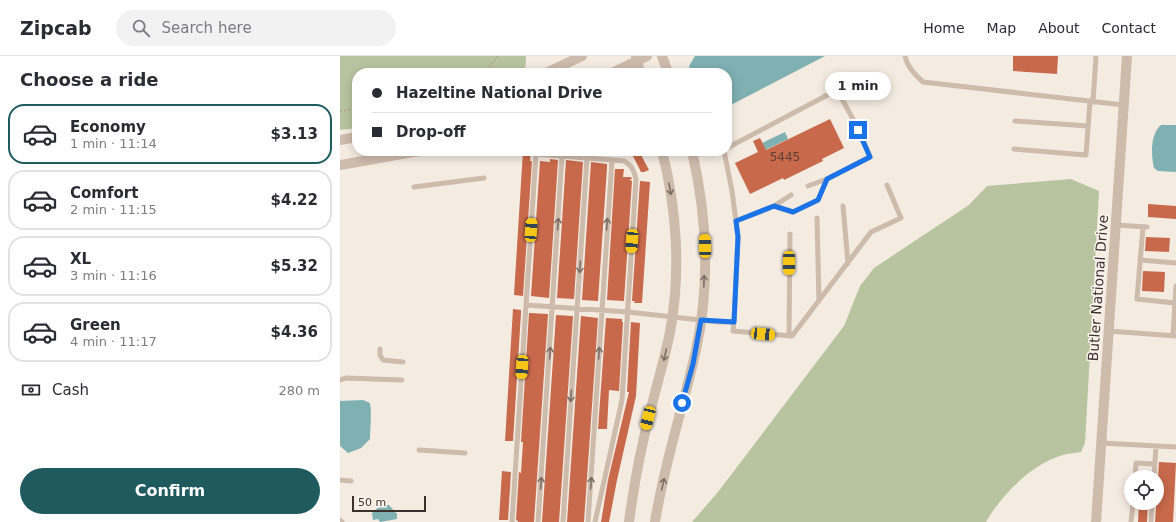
<!DOCTYPE html>
<html lang="en">
<head>
<meta charset="utf-8">
<style>
	:root { --surface:#fff; --page:#f2f2f3; --text:#2b2b33; --muted:#7c7c81; --line:#e1e1e2; --accent:#1f5a5e }
	body { margin:0; font-family:"DejaVu Sans",sans-serif; background:var(--page); color:var(--text); height:100vh; display:flex; flex-direction:column; font-size:15px; white-space:nowrap }
	* { box-sizing:border-box; margin:0 }
	p { font-size:13px; color:var(--muted) }
	.icon { flex:none; width:22px; height:22px; fill:none; stroke:currentColor; stroke-width:2; stroke-linecap:round; stroke-linejoin:round }
	.map { position:relative; flex:1; overflow:hidden }
	.sheet { display:flex; flex-direction:column; background:var(--surface); width:340px }
	.sheet>* { flex:none }
	.top-card { position:absolute; left:12px; top:12px; width:380px; height:88px; border-radius:16px; box-shadow:0 2px 10px #0003; display:grid; align-content:center; height:88px; padding:0 20px; background:var(--surface) }
	.fabs { position:absolute; left:784px; top:414px; display:grid; gap:8px }
	.fabs a { display:grid; place-items:center; width:40px; height:40px; border-radius:50%; background:var(--surface); box-shadow:0 2px 10px #0003; font-size:20px }
	.scale { position:absolute; left:12px; bottom:10px; width:74px; box-sizing:border-box; padding-left:4px; border:2px solid #3b302b; border-top:0; font-size:11px; line-height:14px; white-space:nowrap; color:#3b302b; -webkit-text-stroke:3px #fbf5ee; paint-order:stroke }
	.end { position:absolute; width:18px; height:18px; margin:-9px; border:5px solid #1a73e8; background:#fff; box-shadow:0 0 0 2px #fff }
	.from { border-radius:50% }
	.bubble { position:absolute; height:28px; border-radius:14px; background:var(--surface); box-shadow:0 2px 10px #0003; font-size:13px; font-weight:700; line-height:28px; text-align:center }
	.car { position:absolute; width:12px; height:24px; margin:-12px -6px; border-radius:5px; box-shadow:0 0 3px 1px #0007; background:linear-gradient(#f5c518 24%,#345 0 40%,#f5c518 0 76%,#345 0 86%,#f5c518 0) }
	.top-card b { display:flex; align-items:center; gap:14px; height:38px; font-size:15px }
	.top-card b+b { border-top:1px solid var(--line) }
	.top-card i { width:10px; height:10px; background:var(--text) }
	ul { padding:0; list-style:none }
	li { display:flex; align-items:center; gap:12px; height:60px; margin:0 8px 6px; padding:0 12px; border:2px solid var(--line); border-radius:16px }
	li div { flex:1 }
	li b { display:block; font-size:15px }
	li em { font-style:normal; font-weight:700 }
	li.current { border-color:var(--accent) }
	li>.icon { width:36px; height:36px; stroke-width:1.5 }
	h2 { padding:0 20px; font-size:18px; line-height:48px }
	.pay { display:flex; align-items:center; gap:10px; height:44px; padding:0 20px; font-size:15px }
	.pay p { margin-inline-start:auto }
	.primary-button { display:flex; gap:8px; margin-top:auto; padding:8px 20px }
	.primary-button a { flex:1; height:46px; border-radius:24px; background:var(--accent); color:#fff; font-size:16px; font-weight:700; line-height:46px; text-align:center }
	header { display:flex; align-items:center; gap:24px; box-sizing:border-box; height:56px; padding:0 20px; background:var(--surface); border-bottom:1px solid var(--line) }
	header strong { font-size:19px }
	nav { display:flex; gap:22px; margin-inline-start:auto; font-size:14px }
	.search { width:280px; height:36px; background:var(--page); display:flex; align-items:center; gap:10px; box-sizing:border-box; padding:0 14px; border-radius:22px; color:var(--muted); font-size:15px }
	main { display:flex; flex:1; min-height:0 }
	.map>svg:first-child { display:block }
	.green { fill:#b8c4a0 }
	.water { fill:#7fb0b2 }
	.building { fill:#c8694b }
	.lines { fill:none; stroke-linecap:round; stroke-linejoin:round }
	.path { stroke:#b9a596; stroke-width:2; stroke-dasharray:2 2; stroke-linecap:butt }
	.service { stroke:#cdbbac; stroke-width:5 }
	.minor { stroke:#cdbbac; stroke-width:10 }
	.oneway { stroke:#7d6f65 }
	.route { stroke:#1a73e8; stroke-width:5 }
	.labels { text-anchor:middle; stroke-width:3; stroke-linejoin:round; paint-order:stroke }
	.number-label { font-size:12px; fill:#5e3e33 }
	.street-label { font-size:14px; fill:#3b302b; stroke:#fbf5ee }
</style>
</head>
<body>
<header>
<strong>Zipcab</strong>
<div class="search"><svg class="icon" aria-label="search" viewBox="0 0 24 24"><circle cx="10" cy="10" r="6"/><path d="M15 15l6 6"/></svg>Search here</div>
<nav><a>Home</a><a>Map</a><a>About</a><a>Contact</a></nav>
</header>
<main>
<section class="sheet">
<h2>Choose a ride</h2>
<ul>
<li class="current"><svg class="icon" aria-label="car" viewBox="0 0 24 24"><path d="M5 17H2v-5l4-1 3-4h7l3 4 3 1v5h-3M9 17h6M6 11h13"/><circle cx="7" cy="17" r="2"/><circle cx="17" cy="17" r="2"/></svg><div><b>Economy</b><p>1 min · 11:14</p></div><em>$3.13</em></li>
<li><svg class="icon" aria-label="car" viewBox="0 0 24 24"><path d="M5 17H2v-5l4-1 3-4h7l3 4 3 1v5h-3M9 17h6M6 11h13"/><circle cx="7" cy="17" r="2"/><circle cx="17" cy="17" r="2"/></svg><div><b>Comfort</b><p>2 min · 11:15</p></div><em>$4.22</em></li>
<li><svg class="icon" aria-label="car" viewBox="0 0 24 24"><path d="M5 17H2v-5l4-1 3-4h7l3 4 3 1v5h-3M9 17h6M6 11h13"/><circle cx="7" cy="17" r="2"/><circle cx="17" cy="17" r="2"/></svg><div><b>XL</b><p>3 min · 11:16</p></div><em>$5.32</em></li>
<li><svg class="icon" aria-label="car" viewBox="0 0 24 24"><path d="M5 17H2v-5l4-1 3-4h7l3 4 3 1v5h-3M9 17h6M6 11h13"/><circle cx="7" cy="17" r="2"/><circle cx="17" cy="17" r="2"/></svg><div><b>Green</b><p>4 min · 11:17</p></div><em>$4.36</em></li>
</ul>
<div class="pay"><svg class="icon" aria-label="cash" viewBox="0 0 24 24"><path d="M3 7h18v10H3z"/><circle cx="12" cy="12" r="2"/></svg>Cash<p>280 m</p></div>
<div class="primary-button"><a>Confirm</a></div>
</section>
<div class="map">
<svg width="836" height="466" viewBox="0 0 836 466">
	<rect width="100%" height="100%" fill="#f4ebe1"/>
	<path class="green" d="M0,0H186L185,17H17V72L0,74Z
		M731,123L759,135L745,387L741,396C736,397 729,397 723,399C693,407 661,439 646,466H352L378,436L504,270L520,230L534,212L629,149L647,130Z"/>
	<path class="water" d="M355,0H485L387,51V17H351L349,10Z
		M821,69H836V116L818,115L814,112C811,99 810,78 821,69Z
		M445,76L448,83L425,94L422,87Z
		M23,344L30,347C32,359 30,371 30,383L21,392L8,397L0,390V345Z
		M41,449H49L57,458V463L40,466L38,463L33,464L32,457Z"/>
	<path class="building" d="M673,0H718L717,18L673,15Z
		M490,63L504,92L482,103L483,105L444,124L443,122L410,138L395,107L418,96L413,85L420,82L426,94Z
		M183,95H191L190,105H192L183,240L174,239Z
		M210,95H268L267,100Z
		M300,97L309,114L304,116H301L293,100Z
		M210,103L218,104L209,242L191,240L200,105L210,106Z
		M226,104L243,106L234,243L217,242Z
		M251,106L267,108V112L258,245L242,244Z
		M275,113H284L283,121H291L292,123L289,124L292,125L284,245L267,244Z
		M300,125L310,126L302,247H294L295,245H292Z
		M808,148L836,150V163L808,161Z
		M806,181L830,182L829,196L805,195Z
		M803,215L825,216L824,236L802,235Z
		M173,253L181,254V257L173,385H165Z
		M189,257L208,258L194,466H178V465L176,464L179,416L181,417L183,386H181Z
		M216,259L233,260L219,466H202Z
		M241,260L258,262L244,466H227Z
		M266,262L282,263V266H283L279,335L269,334L267,373H258Z
		M291,266L300,267L296,340L277,424L269,466H261L268,424L289,336H287Z
		M819,406L836,407L833,466H815Z
		M162,415L171,416L168,464H159Z
		M799,447H808L807,466H798Z"/>
	<g class="lines">
		<path class="path" d="M144,17L158,0
			M0,55L17,53"/>
		<path class="service" d="M565,0C567,11 575,19 583,26L784,49
			M753,46L756,0
			M675,65L748,70
			M387,92L497,34L519,74L530,101L487,123L478,144L453,156L434,150L396,165
			M674,93L746,99L750,45
			M468,130L487,123
			M74,131L144,122
			M434,150L451,139
			M503,150L508,207
			M477,162L479,245
			M776,169L807,171
			M803,171L797,243L835,247
			M800,204L836,207
			M394,266L393,275L452,280L531,176L561,162L547,129
			M769,275L836,280
			M449,280L450,178
			M833,280L836,230
			M40,293V299L43,304L63,306
			M0,324L6,322L62,324
			M761,387L836,391
			M79,394L125,397
			M795,421L796,407L815,408
			M814,421L816,390
			M0,424L11,425
			M0,464L2,466
			M172,466L186,249
			M198,466L222,100
			M223,466L247,102
			M248,466L272,104
			M255,466L282,344L296,123C294,115 292,109 284,105L196,98L186,249L288,256L378,266H394L398,181L392,135L384,95
			M791,466L793,447
			M811,466L812,447"/>
		<path class="minor" d="M296,0L300,17
			M322,0L328,17
			M206,17L242,0
			M272,17L307,0
			M0,84L17,81
			M0,109L79,95
			M289,466C294,428 301,390 311,353C317,327 325,302 330,276C341,217 337,153 322,95
			M315,466C324,408 343,352 356,294C370,229 367,160 352,95
			M756,466L787,0"/>
	</g>
	<defs><path id="oneway-shaft" d="M-6 0H5M1.5-3L5.5 0L1.5 3" fill="none" stroke-width="1.6" stroke-linecap="round" stroke-linejoin="round"/></defs>
	<g class="oneway">
		<use href="#oneway-shaft" transform="translate(330 133) rotate(80)"/>
		<use href="#oneway-shaft" transform="translate(218 168) rotate(-86)"/>
		<use href="#oneway-shaft" transform="translate(267 168) rotate(-86)"/>
		<use href="#oneway-shaft" transform="translate(240 211) rotate(94)"/>
		<use href="#oneway-shaft" transform="translate(364 225) rotate(-88)"/>
		<use href="#oneway-shaft" transform="translate(210 297) rotate(-86)"/>
		<use href="#oneway-shaft" transform="translate(259 297) rotate(-86)"/>
		<use href="#oneway-shaft" transform="translate(325 299) rotate(103)"/>
		<use href="#oneway-shaft" transform="translate(231 340) rotate(94)"/>
		<use href="#oneway-shaft" transform="translate(201 427) rotate(-86)"/>
		<use href="#oneway-shaft" transform="translate(251 427) rotate(-86)"/>
		<use href="#oneway-shaft" transform="translate(323 428) rotate(-77)"/>
	</g>
	<g class="lines">
		<path class="route" d="M342,347L353,308L361,264L394,266L398,181L396,165L434,150L453,156L478,144L487,123L530,101L518,74"/>
	</g>
	<g class="labels">
		<g class="number-label">
			<text x="445" y="105">5445</text>
		</g>
		<g class="street-label">
			<text transform="translate(758 232) rotate(-86)" y="5">Butler National Drive</text>
		</g>
	</g>
</svg>
<div class="fabs">
<a><svg class="icon" aria-label="locate" viewBox="0 0 24 24"><circle cx="12" cy="12" r="6"/><path d="M12 2v4M12 18v4M2 12h4M18 12h4"/></svg></a>
</div>
<div class="scale">50 m</div>
<i class="end from" style="left:342px;top:347px"></i>
<i class="end" style="left:518px;top:74px"></i>
<div class="bubble" style="left:485px;top:16px;width:66px">1 min</div>
<i class="car" style="left:191px;top:174px;rotate:4deg"></i>
<i class="car" style="left:292px;top:185px;rotate:184deg"></i>
<i class="car" style="left:365px;top:190px;rotate:359deg"></i>
<i class="car" style="left:449px;top:207px;rotate:180deg"></i>
<i class="car" style="left:423px;top:278px;rotate:95deg"></i>
<i class="car" style="left:182px;top:311px;rotate:184deg"></i>
<i class="car" style="left:308px;top:362px;rotate:194deg"></i>
<div class="top-card">
<b><i class="from"></i>Hazeltine National Drive</b>
<b><i></i>Drop-off</b>
</div>
</div>
</main>
</body>
</html>
